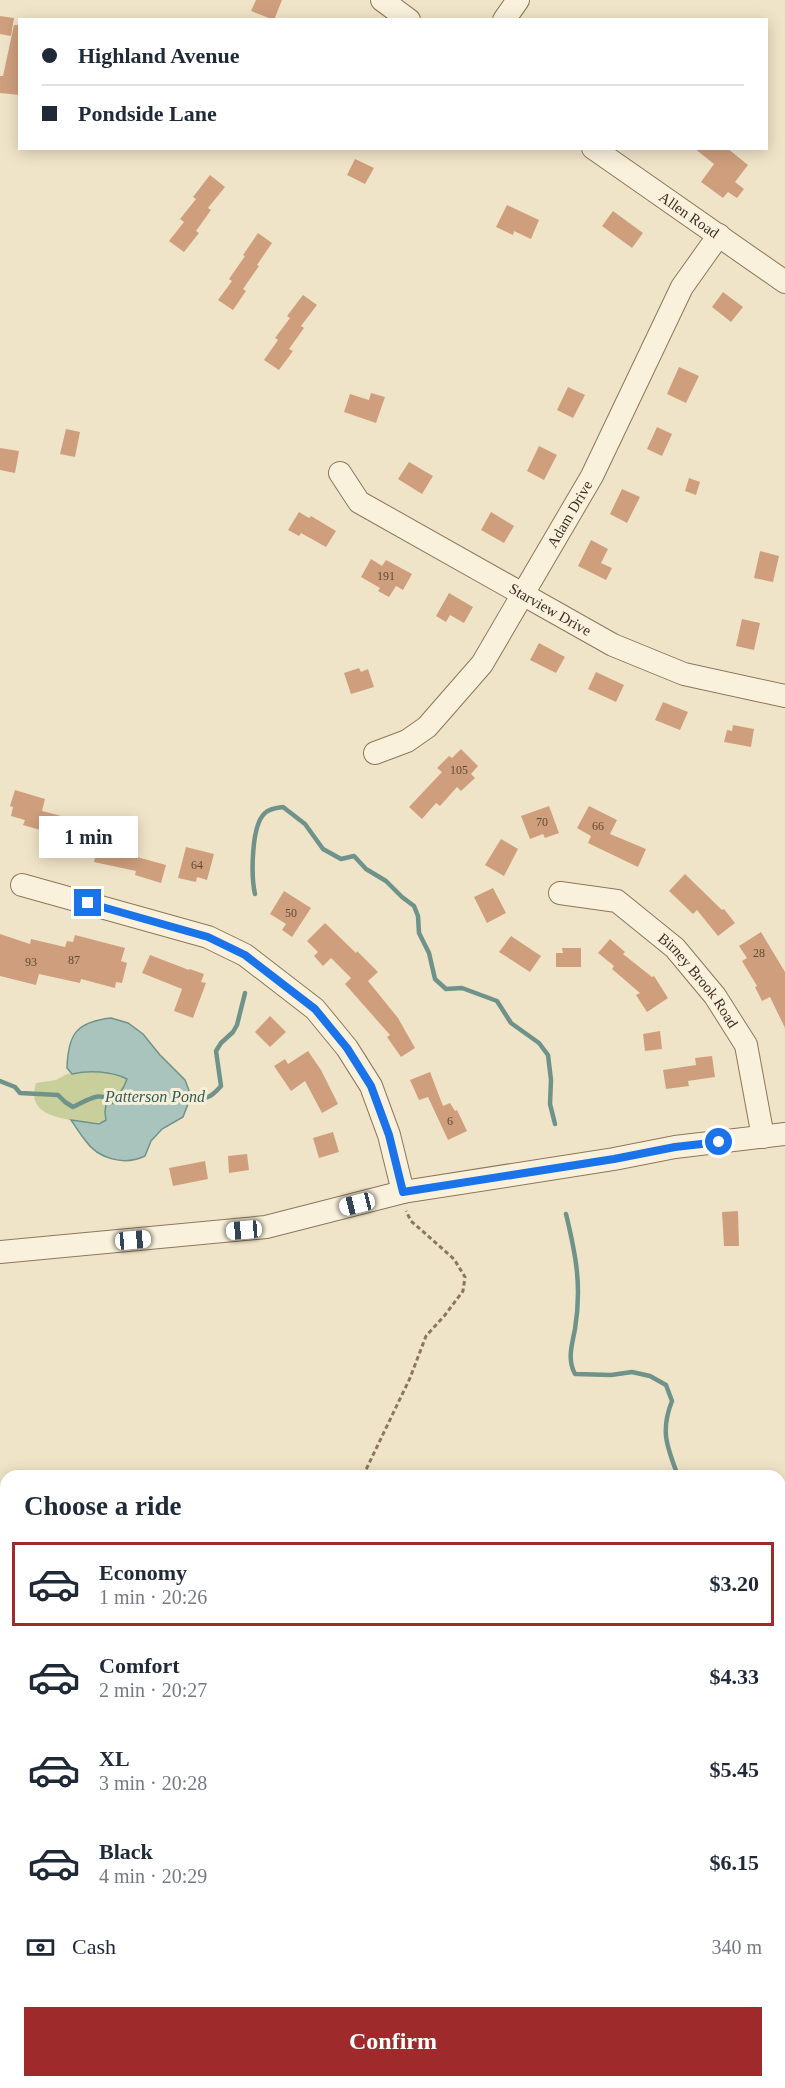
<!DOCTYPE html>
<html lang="en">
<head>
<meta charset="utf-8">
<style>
	:root { --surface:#fff; --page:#f2f2f3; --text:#1f2937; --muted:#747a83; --line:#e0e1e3; --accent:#9e2a2b }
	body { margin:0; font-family:Georgia,serif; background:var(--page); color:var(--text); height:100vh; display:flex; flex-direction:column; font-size:22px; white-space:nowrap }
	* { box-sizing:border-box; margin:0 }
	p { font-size:20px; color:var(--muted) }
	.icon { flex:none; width:33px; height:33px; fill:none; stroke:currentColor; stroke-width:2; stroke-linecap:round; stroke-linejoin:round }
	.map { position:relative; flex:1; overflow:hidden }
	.sheet { position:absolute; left:0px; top:1470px; width:786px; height:618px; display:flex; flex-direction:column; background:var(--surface); border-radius:18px 18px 0 0; box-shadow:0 3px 15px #0003 }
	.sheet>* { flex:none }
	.hud { position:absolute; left:18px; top:18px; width:750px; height:132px; border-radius:0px; box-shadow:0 3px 15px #0003; display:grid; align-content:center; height:132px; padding:0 24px; background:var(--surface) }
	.end { position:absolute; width:27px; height:27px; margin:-14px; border:8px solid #1a73e8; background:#fff; box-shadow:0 0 0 3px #fff }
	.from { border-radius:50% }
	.bubble { position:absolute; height:42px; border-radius:0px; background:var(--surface); box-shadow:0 3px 15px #0003; font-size:20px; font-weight:700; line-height:42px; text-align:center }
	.car { position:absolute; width:18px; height:36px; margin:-18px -9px; border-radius:8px; box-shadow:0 0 4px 2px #0007; background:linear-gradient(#fff 24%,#345 0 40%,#fff 0 76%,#345 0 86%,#fff 0) }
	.hud b { display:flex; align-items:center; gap:21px; height:57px; font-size:22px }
	.hud b+b { border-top:2px solid var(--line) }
	.hud i { width:15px; height:15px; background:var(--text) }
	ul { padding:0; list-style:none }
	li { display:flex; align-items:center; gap:18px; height:84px; margin:0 12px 9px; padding:0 12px; border:3px solid transparent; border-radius:0px }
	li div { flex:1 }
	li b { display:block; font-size:22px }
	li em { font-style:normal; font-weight:700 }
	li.active { border-color:var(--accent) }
	li>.icon { width:54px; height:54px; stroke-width:1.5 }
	h2 { padding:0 24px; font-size:27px; line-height:72px }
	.pay { display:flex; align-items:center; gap:15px; height:66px; padding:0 24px; font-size:22px }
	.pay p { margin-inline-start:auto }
	.cta { display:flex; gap:12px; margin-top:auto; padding:12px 24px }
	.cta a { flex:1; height:69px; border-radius:0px; background:var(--accent); color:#fff; font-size:24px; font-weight:700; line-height:69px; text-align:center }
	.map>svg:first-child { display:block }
	.green { fill:#c9cf9b }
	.water { fill:#a9c4bc; stroke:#6f938a; stroke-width:1.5 }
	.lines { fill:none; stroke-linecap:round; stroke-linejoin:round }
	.stream { stroke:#6f938a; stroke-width:4.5 }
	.building { fill:#cf9f7d }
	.minor-casing { stroke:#8d765c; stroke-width:24 }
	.path { stroke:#8d765c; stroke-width:3; stroke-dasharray:4.5 3; stroke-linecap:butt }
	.minor { stroke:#faf1dc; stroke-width:22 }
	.route { stroke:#1a73e8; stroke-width:8 }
	.labels { text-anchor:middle; stroke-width:6; stroke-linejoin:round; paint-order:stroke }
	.number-label { font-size:12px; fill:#624a37 }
	.street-label { font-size:15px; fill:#3d2e20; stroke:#f7eed8 }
	.water-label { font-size:16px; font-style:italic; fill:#2f5d5a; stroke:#f7eed8 }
</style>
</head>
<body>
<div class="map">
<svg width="785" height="2088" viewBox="0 0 785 2088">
	<rect width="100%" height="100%" fill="#f0e4c8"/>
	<path class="green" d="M88,1070L120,1075L127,1079C124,1089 117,1100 106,1104L107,1120C96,1125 90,1122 78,1121C56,1118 26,1113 36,1083L56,1080L67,1074Z"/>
	<path class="water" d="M111,1018L128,1023L143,1034L160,1055L185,1080L191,1096L183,1117L162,1129L151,1141L145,1156C124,1166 98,1159 85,1140C80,1134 76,1127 71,1120L99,1124L106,1120L105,1112L106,1104C116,1100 124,1089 127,1079C111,1071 89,1070 72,1074L67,1068C68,1033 77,1022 111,1018Z"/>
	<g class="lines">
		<path class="stream" d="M255,894C251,876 251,825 265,813C270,808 277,808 283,807L305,824L323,849L341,859L354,856L366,869L386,881L402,897L414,906L418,916L419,933L429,953L435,979L446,989L462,988L497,1001L511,1023L539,1043L548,1055L551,1080L550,1104L555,1124
			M0,1081L15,1087L20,1093L58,1095L65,1102L73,1107C85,1102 100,1089 111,1102H116
			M187,1095C205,1099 208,1101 221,1086L216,1051L221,1043L233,1032L237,1025L245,993
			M566,1214C576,1255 582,1287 575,1329C572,1345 567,1359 575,1374L611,1375L632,1372L650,1376L666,1385L672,1401C660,1431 667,1447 678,1476
			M780,1571L785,1575"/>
	</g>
	<path class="building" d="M256,0H282L274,20L251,11Z
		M0,16L14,18L11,36L0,34Z
		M14,25H20V95L0,93V76H3Z
		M694,148H727L748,165L735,182L744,189L737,198L728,192L723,198L701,182L714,164Z
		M355,159L374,168L365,184L347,175Z
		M210,175L225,187L208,208L211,210L196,231L199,233L184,252L169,241L184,222L180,219L196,199L193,197Z
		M507,205L539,220L531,239L514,231L513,235L496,227Z
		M613,211L643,233L632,248L602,226Z
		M258,233L272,243L257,265L259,266L243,289L246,291L233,310L218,300L232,281L229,279L245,256L243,255Z
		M723,292L743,307L731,322L712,307Z
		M303,295L317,305L301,326L304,328L289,349L293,351L279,370L264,360L278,340L275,338L290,318L287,316Z
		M679,367L699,376L686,403L667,394Z
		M568,387L585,395L573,418L557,410Z
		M371,393L385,397L376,423L344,412L350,394L369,400Z
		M657,427L672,434L662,456L647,449Z
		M66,429L80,432L75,457L60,454Z
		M539,446L557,455L544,480L527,471Z
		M0,448L19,451L15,473L0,470Z
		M409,462L433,476L422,494L398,479Z
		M689,478L700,482L696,495L685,491Z
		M622,489L640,497L627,523L610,514Z
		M299,512L309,518L311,516L336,531L326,547L301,533L299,536L288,530Z
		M491,512L514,526L504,543L481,530Z
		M591,540L608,549L601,563L612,568L606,580L578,566Z
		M760,551L779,556L773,582L754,578Z
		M371,559L382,566L386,560L412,574L403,590L396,586L389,597L378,591L380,588L361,577Z
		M449,593L473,607L464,623L450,615L446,622L436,616Z
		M742,619L760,623L754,650L736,646Z
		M539,643L565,657L556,673L530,660Z
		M359,668L361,672L368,669L374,687L351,694L344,673Z
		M596,672L624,685L616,702L588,689Z
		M663,702L688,712L680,730L655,720Z
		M733,725L754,729L751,747L724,742L727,730L732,731Z
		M461,749L478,766L471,774L475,778L461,791L457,787L440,806L436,803L422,819L409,807L442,772L437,768L449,756L452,758Z
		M15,790L45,799L42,811L80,821L75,840L23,825L25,820L11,816L13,807L10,806Z
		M549,806L559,833L545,838L543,834L530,839L521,816Z
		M589,806L617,820L610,834L646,849L638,867L588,843L591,836L577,828Z
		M104,838L117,841L116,848L120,849L119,852L166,865L161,883L135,875L136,871L94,862L98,844L102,845Z
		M501,839L518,849L504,876L485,865Z
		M186,847L214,854L207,880L197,877L196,882L178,878Z
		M685,874L722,910L724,909L735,923L718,936L697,910L693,914L669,891Z
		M493,888L506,913L487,923L474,897Z
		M284,891L311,908L292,937L282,930L286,924L270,914Z
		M325,923L356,953L357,951L378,972L368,981L398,1018L415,1048L401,1057L387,1037L390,1035L345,984L351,978L331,958L323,966L314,956L318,952L307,941Z
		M761,932L785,972V1028L770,997L762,1001L755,987L757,986L742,961L747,958L739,946Z
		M0,934L30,944L31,939L65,947L67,941L73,942L75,935L125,948L121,961L127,963L122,983L116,982L115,988L81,979L80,983L39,974L36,985L0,976Z
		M511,936L541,956L530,972L499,952Z
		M610,939L625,952L623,954L652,977L654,976L668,998L647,1012L636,995L640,993L612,969L614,966L598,953Z
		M562,948H581V967H556V953H563Z
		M150,955L189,970L190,969L204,974L201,982L206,983L193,1018L174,1011L182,989L142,973Z
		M270,1016L286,1032L270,1047L255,1032Z
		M660,1031L662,1049L645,1051L643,1034Z
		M308,1051L321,1070L338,1104L322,1113L305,1081L291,1091L274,1066L285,1059L288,1064Z
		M712,1056L715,1077L688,1081L689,1086L666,1089L663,1070L696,1065L695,1058Z
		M430,1072L443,1106L450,1103L455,1111L457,1110L467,1131L448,1140L428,1097L419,1100L410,1080Z
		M333,1132L339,1152L319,1158L313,1138Z
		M247,1154L249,1170L229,1173L228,1156Z
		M205,1161L208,1179L173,1186L169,1168Z
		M738,1211L739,1246H724L722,1212Z"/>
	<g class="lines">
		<g class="minor-casing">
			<g id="minor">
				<path d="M382,0L409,20"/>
				<path d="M504,20L518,0"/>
				<path id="s1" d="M593,148L785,282"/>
				<path id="s2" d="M340,473L359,502L613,645L684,674L785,696"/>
				<path id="s3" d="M375,753L407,741L427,727L482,664L592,476L682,287L719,235"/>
				<path d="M22,885L208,937L245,955L315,1009L347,1048L371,1086L389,1135L403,1192"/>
				<path id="s4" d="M560,893L617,901L675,948L715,996L746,1045L763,1137"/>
				<path d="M0,1252L266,1227L403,1192L614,1159L675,1147L785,1134"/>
			</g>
		</g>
		<path class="path" d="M363,1476L410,1378L426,1336L445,1315L463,1291L465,1277L454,1259L411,1221L406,1211
			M523,2082L528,2085V2088"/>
		<use href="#minor" class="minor"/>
	</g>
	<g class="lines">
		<path class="route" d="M88,903L208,937L245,955L315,1009L347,1048L371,1086L389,1135L403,1192L614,1159L675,1147L719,1142"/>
	</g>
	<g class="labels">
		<g class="number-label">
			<text x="386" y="580">191</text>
			<text x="459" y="774">105</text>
			<text x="542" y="826">70</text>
			<text x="598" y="830">66</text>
			<text x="197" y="869">64</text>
			<text x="291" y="917">50</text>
			<text x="759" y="957">28</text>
			<text x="74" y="964">87</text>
			<text x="31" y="966">93</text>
			<text x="450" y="1125">6</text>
		</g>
		<g class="street-label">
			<text dy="5" stroke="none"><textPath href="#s1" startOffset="117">Allen Road</textPath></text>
			<text dy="5" stroke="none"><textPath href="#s3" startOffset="316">Adam Drive</textPath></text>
			<text dy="5" stroke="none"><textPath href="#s2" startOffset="254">Starview Drive</textPath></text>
			<text dy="5" stroke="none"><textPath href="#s4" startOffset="172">Birney Brook Road</textPath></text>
		</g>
		<g class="water-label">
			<text x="155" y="1102">Patterson Pond</text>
		</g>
	</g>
</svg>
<i class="end from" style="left:719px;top:1142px"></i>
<i class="end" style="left:88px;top:903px"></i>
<div class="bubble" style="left:39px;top:816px;width:99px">1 min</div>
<i class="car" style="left:357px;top:1204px;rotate:256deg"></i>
<i class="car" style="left:244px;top:1230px;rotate:265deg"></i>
<i class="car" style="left:133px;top:1240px;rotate:85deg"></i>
<div class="hud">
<b><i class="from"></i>Highland Avenue</b>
<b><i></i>Pondside Lane</b>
</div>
<section class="sheet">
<h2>Choose a ride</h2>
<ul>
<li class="active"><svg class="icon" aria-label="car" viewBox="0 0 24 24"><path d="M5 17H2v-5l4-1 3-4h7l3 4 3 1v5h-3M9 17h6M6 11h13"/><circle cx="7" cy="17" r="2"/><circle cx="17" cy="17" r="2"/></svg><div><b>Economy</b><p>1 min · 20:26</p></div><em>$3.20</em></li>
<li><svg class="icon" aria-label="car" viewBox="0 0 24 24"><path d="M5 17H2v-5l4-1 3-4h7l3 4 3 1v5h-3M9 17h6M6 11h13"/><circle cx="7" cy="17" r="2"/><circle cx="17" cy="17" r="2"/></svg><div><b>Comfort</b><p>2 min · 20:27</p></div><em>$4.33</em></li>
<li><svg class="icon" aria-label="car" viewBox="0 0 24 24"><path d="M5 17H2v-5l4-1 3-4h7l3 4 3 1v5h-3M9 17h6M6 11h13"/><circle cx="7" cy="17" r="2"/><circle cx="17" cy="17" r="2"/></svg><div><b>XL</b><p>3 min · 20:28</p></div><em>$5.45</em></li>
<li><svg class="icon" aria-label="car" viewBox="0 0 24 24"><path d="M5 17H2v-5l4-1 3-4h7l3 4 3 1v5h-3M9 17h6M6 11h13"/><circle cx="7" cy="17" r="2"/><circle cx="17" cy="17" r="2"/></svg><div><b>Black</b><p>4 min · 20:29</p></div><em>$6.15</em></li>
</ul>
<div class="pay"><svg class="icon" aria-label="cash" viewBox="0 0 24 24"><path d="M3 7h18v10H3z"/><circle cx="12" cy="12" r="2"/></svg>Cash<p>340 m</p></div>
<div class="cta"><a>Confirm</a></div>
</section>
</div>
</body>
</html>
